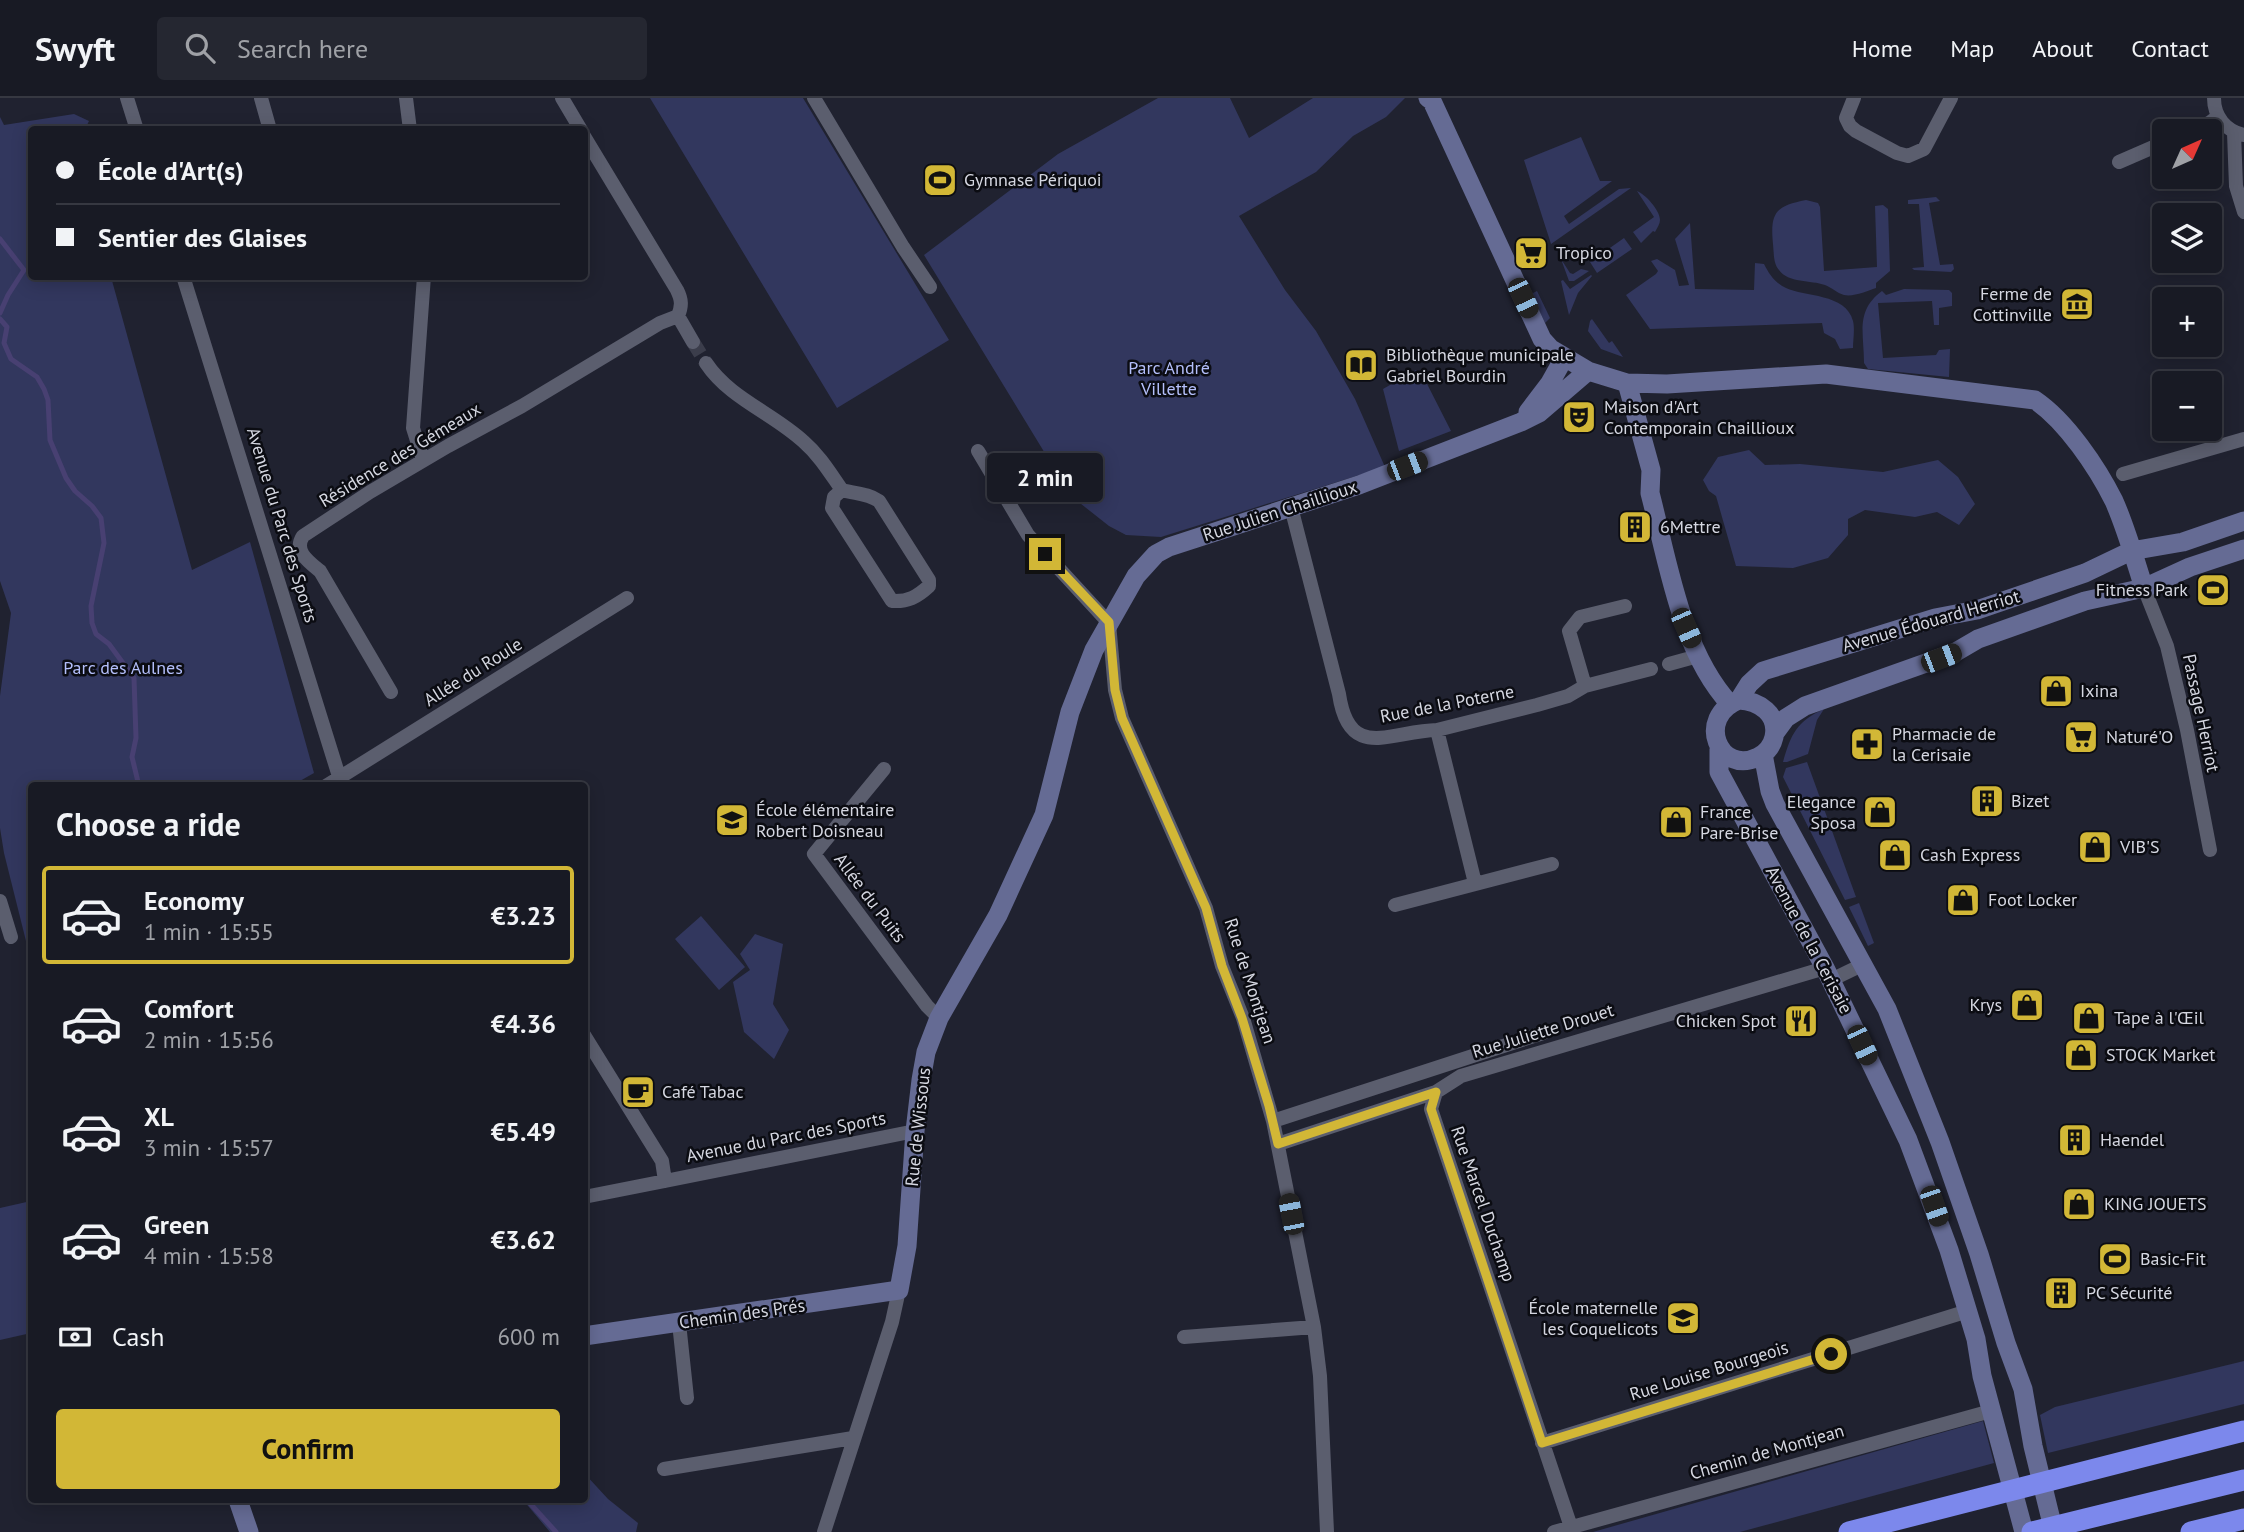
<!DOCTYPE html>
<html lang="en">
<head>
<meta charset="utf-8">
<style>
	:root { --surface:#181a24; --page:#252731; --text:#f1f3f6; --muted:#9fa1a6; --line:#363841; --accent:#d2b736 }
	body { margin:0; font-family:"PT Sans",sans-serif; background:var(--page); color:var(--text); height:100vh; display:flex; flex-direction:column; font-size:26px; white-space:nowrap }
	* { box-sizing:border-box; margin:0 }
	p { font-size:23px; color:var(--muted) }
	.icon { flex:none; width:38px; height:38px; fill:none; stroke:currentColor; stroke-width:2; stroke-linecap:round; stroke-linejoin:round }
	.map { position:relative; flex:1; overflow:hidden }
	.details { position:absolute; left:28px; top:684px; width:560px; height:721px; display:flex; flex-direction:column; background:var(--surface); border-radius:7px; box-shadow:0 4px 18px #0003,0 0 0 2px var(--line) }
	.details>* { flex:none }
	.banner { position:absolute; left:28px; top:28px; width:560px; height:154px; border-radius:7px; box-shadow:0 4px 18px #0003,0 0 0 2px var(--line); display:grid; align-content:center; height:154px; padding:0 28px; background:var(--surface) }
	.needle { width:46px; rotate:45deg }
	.fabs { position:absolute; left:2152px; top:21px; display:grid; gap:14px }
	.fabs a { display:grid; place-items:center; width:70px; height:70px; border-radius:7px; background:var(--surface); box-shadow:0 4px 18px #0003,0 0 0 2px var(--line); font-size:35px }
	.end { position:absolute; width:32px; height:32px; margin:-16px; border:9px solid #d2b736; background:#111; box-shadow:0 0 0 4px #111 }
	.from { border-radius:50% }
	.bubble { position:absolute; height:49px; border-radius:7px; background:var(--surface); box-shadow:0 4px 18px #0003,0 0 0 2px var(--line); font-size:23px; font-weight:700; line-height:49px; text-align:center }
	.car { position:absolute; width:21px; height:42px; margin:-21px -10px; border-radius:9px; box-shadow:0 0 5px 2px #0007; background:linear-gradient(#222 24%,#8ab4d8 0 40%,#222 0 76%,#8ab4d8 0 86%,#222 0) }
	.banner b { display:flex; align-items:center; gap:24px; height:66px; font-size:26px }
	.banner b+b { border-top:2px solid var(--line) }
	.banner i { width:18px; height:18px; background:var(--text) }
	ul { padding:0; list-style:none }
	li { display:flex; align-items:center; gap:21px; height:98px; margin:0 14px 10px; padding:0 14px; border:4px solid transparent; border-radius:7px }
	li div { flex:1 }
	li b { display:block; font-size:26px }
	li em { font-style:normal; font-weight:700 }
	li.current { border-color:var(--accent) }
	li>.icon { width:63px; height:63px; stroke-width:1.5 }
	h2 { padding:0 28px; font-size:32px; line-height:84px }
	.pay { display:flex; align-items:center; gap:18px; height:77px; padding:0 28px; font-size:26px }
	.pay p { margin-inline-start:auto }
	.cta { display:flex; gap:14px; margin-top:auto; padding:14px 28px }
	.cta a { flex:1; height:80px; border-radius:7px; background:var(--accent); color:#111; font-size:28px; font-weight:700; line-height:80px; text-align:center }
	header { display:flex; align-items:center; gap:42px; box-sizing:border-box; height:98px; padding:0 35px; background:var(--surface); border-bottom:2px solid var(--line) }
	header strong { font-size:33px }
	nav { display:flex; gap:38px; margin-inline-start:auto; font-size:24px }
	.search { width:490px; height:63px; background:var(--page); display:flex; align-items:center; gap:18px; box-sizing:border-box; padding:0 24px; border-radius:7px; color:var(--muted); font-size:26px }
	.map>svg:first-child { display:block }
	.green { fill:#32375e }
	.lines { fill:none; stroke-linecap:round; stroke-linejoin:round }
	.stream { stroke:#484072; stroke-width:5 }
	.street-tunnel { stroke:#3b3d4b; stroke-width:14; stroke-dasharray:14 7; stroke-linecap:butt }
	.street { stroke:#5b5e6e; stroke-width:14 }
	.secondary { stroke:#656b94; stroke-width:19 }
	.highway { stroke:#7c88ec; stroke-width:21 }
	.route { stroke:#d2b736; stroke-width:9 }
	.labels { text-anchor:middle; stroke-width:5; stroke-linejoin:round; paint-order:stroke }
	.poi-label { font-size:18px; fill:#d5d7e1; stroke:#0b0c12; text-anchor:start }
	.park-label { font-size:18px; fill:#b4bffb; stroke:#0b0c12 }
	.street-label { font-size:18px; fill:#d5d7e1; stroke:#0b0c12 }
</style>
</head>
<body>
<header>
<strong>Swyft</strong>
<div class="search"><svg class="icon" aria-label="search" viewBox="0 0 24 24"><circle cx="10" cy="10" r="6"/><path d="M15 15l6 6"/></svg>Search here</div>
<nav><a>Home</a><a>Map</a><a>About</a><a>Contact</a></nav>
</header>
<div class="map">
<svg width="2244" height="1434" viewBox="0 0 2244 1434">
	<rect width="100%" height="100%" fill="#202230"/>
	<path class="green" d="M650,0H803L949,242L837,310Z
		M1158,0H1230L1249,40L1313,0H1405L1386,19L1353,38L1316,74L1239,118L1285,192L1316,233L1355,301L1385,369L1161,439L1126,437L1109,428L1071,398L924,157L1058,56Z
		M74,16L89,23L85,31L32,32V178L111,179L192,472L250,444L314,675L291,688H32V838L26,843L4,755L0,730V598L11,515L0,483V19L4,27Z
		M1581,39L1600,83H1612L1564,118L1569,126L1619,91L1631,90L1551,146L1524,62Z
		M1637,93C1645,96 1660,112 1660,122C1660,126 1657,130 1655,134L1653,133L1641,145L1633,134L1654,119Z
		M1936,99L1940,103L1929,105L1940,167L1953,166L1954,171L1951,174L1914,172L1912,170L1924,169L1919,106H1908V102Z
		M1806,102L1818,105L1820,109L1824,173L1877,169L1875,108L1883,107L1888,111L1890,173L1876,185V190C1867,193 1854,199 1844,197C1837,195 1831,189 1825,187C1811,182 1788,185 1779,172C1773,165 1774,155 1773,146C1770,115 1775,108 1806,102Z
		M1690,125L1695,191L1754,192L1755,165L1764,166C1769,176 1775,185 1786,190C1804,199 1846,195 1853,223C1855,231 1853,242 1853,250L1840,251L1835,241L1824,235L1822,225L1650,231L1626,197L1656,176L1658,173L1651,163L1657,161L1675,172L1679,188L1689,187L1675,141Z
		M1624,140L1632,151L1597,175L1590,164Z
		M1561,161L1570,175L1573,176L1581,171L1589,173L1574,183H1569Z
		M1591,177L1592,178L1578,195L1569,217L1561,183L1563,182L1570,191Z
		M1904,191L1949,192L1952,195V208L1939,210V227H1934L1932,203L1878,205L1883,260L1936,257L1939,252L1950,251L1949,279L1868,271L1864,265C1864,235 1855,213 1882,193L1886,197Z
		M1537,193L1550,220L1545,225L1531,196Z
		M1592,221L1609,245L1612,243L1623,259L1601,251L1588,233L1590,223Z
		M1416,272L1422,276L1451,333L1399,353L1383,291Z
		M1749,352L1765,367L1800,366L1883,374L1938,362L1958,379L1975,406L1959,427L1937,414L1915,419L1865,412L1848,421V437L1828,460L1793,470L1736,468L1716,398L1709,393L1703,382L1718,359Z
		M1824,611L1817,622L1808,656L1787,664H1783C1791,636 1797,623 1824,611Z
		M1807,664L1856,799L1845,802L1783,679L1786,670Z
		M1859,805L1874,845L1868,848L1849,809Z
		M701,818L745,869L719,892L675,841Z
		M755,836L783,846L773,906L789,932L774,961L744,934L733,884L750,872L740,856Z
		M31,1103V1235L0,1242V1110Z
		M2244,1263V1306L2048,1355L2040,1317L2055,1309Z
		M1983,1323L1994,1365L1740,1434H1593Z
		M585,1376L608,1401L638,1425L636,1434H550L523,1402H584Z"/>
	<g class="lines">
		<path class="stream" d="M0,141L24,172L8,197L0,215
			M0,221L7,229L4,245L11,261L37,279L44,291L48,302L50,342L66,380L75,393L92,408L101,420L104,445L91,508L92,525L96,536L109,546L134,580L136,640L132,659L139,688
			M527,1402L556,1434"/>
		<path class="street-tunnel" d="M693,244L706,265"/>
		<path class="street" d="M127,0L137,32
			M261,0L270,32
			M406,0L410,32
			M562,0L581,32
			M814,0L903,149L930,189
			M1854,0L1846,20L1850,28L1856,33L1897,55L1908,58L1924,51L1951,0
			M2214,0C2214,19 2226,33 2244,37
			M2190,33L2209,25L2217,19
			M2234,35L2236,88L2244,114
			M584,38L677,192C682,202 682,208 678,218
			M2119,64L2165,44
			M183,178L342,688
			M706,265C730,301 773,315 804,344C820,358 830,375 842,392C856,396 867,395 879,403L929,482V488C917,499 908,504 892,503L832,410L834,399L842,392
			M978,353L1028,437L1109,525L1115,592L1122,620L1206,810L1222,868L1243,920L1273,1023L1314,1229L1320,1278L1327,1434
			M423,362L413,330L424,178
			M2123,376L2244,341
			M1291,409L1339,596C1349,664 1390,633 1437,632L1537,607L1568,598L1585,588L1651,571
			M2144,490L2167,548L2187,632L2210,752
			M1669,566L1698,558
			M1585,588L1569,533L1580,519L1625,508
			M391,594L320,473C309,464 293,453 303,438L370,394L448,348L522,308L660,225L678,218L693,244
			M1437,632L1475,785
			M884,671L814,756L927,908L939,920
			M326,688L627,500
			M0,803L11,839
			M1395,807L1552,766
			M1831,882L1864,866
			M584,937L662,1063L665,1083L915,1033
			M1436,994L1431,1011L1571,1429
			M1273,1023L1543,935
			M1278,1046L1436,994L1461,978L1825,870
			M584,1099L665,1083
			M679,1225L687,1300
			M1184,1239L1314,1229
			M1542,1345L1968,1213
			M664,1371L853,1340
			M824,1434L892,1224L899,1192
			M1554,1434L1991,1313"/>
		<path class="secondary" d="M1428,0L1432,3L1542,241L1551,251L1588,273L1627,285L1667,286L1826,276L2035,302C2066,323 2097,369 2114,403C2126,430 2135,462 2144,490
			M1627,285L1651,372L1650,395C1668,464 1681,553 1730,606
			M1528,314L1550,285L1564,260
			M1739,602L1749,586L1763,573L1935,520L1977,512L2085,475L2131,453L2183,444L2244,423
			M1739,602C1759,603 1779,616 1774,639C1772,648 1766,655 1758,659C1719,678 1695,619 1739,602Z
			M1775,635L1786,620L1805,608L1954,555L1978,541L2085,503L2144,490L2190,469L2244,451
			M1719,651V674L1825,870L1908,1042L1949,1152L1976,1241L1982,1278L2024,1434
			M1763,656L1770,693L1775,706L1887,911L1940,1044L1979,1156L2006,1245L2023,1291L2033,1348L2054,1434
			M584,1238L899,1192L907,1148L915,1033L921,982L926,954L939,920L998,817L1044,717L1070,614L1094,552L1136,478L1156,456L1169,449L1359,387L1521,324L1539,315L1588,273
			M238,1402L249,1434"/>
		<path class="highway" d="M1849,1434L2244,1333
			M2032,1434L2244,1382
			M2191,1434L2244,1421"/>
	</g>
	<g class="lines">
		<path class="route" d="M1045,456L1109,524L1115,592L1122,620L1206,810L1222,868L1242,920L1269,1008L1278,1046L1436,994L1431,1011L1542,1345L1831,1256"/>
	</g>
	<defs>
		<g id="stadium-square" transform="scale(1.75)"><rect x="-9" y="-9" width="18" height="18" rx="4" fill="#d2b736" stroke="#0b0c12"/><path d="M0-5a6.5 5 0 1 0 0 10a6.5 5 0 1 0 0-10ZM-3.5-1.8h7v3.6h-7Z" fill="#111"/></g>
		<g id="supermarket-square" transform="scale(1.75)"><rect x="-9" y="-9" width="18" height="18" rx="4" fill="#d2b736" stroke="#0b0c12"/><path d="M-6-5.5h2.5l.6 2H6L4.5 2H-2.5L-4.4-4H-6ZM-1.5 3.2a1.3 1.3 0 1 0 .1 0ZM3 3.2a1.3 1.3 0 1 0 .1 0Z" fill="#111"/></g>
		<g id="museum-square" transform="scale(1.75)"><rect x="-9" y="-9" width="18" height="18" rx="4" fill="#d2b736" stroke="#0b0c12"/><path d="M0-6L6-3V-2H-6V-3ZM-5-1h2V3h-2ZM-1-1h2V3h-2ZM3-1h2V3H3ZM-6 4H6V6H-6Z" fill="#111"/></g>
		<g id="library-square" transform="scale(1.75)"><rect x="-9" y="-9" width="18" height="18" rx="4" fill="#d2b736" stroke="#0b0c12"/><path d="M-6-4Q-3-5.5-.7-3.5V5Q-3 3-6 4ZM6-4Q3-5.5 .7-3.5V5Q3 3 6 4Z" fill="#111"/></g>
		<g id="theatre-square" transform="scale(1.75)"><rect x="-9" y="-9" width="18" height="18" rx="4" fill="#d2b736" stroke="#0b0c12"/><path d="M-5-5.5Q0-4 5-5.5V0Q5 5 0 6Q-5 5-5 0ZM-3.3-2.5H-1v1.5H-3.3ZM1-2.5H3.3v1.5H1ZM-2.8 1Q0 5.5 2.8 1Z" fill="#111"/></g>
		<g id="building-square" transform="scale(1.75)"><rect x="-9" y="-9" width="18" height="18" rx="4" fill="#d2b736" stroke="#0b0c12"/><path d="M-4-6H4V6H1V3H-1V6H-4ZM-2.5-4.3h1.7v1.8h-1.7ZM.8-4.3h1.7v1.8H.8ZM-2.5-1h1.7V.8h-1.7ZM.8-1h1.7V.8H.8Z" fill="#111"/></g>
		<g id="shop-square" transform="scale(1.75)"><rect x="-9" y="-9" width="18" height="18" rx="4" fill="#d2b736" stroke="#0b0c12"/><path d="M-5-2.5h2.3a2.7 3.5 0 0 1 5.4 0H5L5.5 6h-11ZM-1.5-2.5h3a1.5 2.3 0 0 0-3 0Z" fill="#111"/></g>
		<g id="pharmacy-square" transform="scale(1.75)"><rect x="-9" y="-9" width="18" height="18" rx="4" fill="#d2b736" stroke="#0b0c12"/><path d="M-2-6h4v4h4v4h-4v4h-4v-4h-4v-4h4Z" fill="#111"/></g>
		<g id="school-square" transform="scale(1.75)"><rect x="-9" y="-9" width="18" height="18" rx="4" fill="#d2b736" stroke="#0b0c12"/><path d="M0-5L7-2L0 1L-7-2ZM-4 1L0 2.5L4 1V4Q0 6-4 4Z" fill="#111"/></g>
		<g id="restaurant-square" transform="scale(1.75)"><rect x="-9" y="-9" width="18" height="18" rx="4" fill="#d2b736" stroke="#0b0c12"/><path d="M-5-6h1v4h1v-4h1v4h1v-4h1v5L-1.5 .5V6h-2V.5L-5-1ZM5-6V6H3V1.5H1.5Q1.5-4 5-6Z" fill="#111"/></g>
		<g id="cafe-square" transform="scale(1.75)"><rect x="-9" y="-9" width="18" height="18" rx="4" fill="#d2b736" stroke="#0b0c12"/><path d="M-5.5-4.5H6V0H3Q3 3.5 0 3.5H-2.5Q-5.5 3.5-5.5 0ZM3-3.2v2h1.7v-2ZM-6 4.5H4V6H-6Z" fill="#111"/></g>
	</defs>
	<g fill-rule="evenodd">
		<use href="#stadium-square" x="940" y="82"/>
		<use href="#supermarket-square" x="1531" y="155"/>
		<use href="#museum-square" x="2077" y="206"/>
		<use href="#library-square" x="1361" y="267"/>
		<use href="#theatre-square" x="1579" y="319"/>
		<use href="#building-square" x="1635" y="429"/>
		<use href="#stadium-square" x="2213" y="492"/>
		<use href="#shop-square" x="2056" y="593"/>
		<use href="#supermarket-square" x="2081" y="639"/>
		<use href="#pharmacy-square" x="1867" y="646"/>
		<use href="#building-square" x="1987" y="703"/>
		<use href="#shop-square" x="1880" y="714"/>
		<use href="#school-square" x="732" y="722"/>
		<use href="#shop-square" x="1676" y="724"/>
		<use href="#shop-square" x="2095" y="749"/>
		<use href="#shop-square" x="1895" y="757"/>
		<use href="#shop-square" x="1963" y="802"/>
		<use href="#shop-square" x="2027" y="907"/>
		<use href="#shop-square" x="2089" y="920"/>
		<use href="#restaurant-square" x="1801" y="923"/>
		<use href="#shop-square" x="2081" y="957"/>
		<use href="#cafe-square" x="638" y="994"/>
		<use href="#building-square" x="2075" y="1042"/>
		<use href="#shop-square" x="2079" y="1106"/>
		<use href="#stadium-square" x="2115" y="1161"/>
		<use href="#building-square" x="2061" y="1195"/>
		<use href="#school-square" x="1683" y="1220"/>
	</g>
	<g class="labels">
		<g class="poi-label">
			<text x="964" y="88">Gymnase Périquoi</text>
			<text x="1556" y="161">Tropico</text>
			<text x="2052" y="202" text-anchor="end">Ferme de<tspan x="2052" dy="21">Cottinville</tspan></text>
			<text x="1386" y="263">Bibliothèque municipale<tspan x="1386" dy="21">Gabriel Bourdin</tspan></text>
			<text x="1604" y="315">Maison d'Art<tspan x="1604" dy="21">Contemporain Chaillioux</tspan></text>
			<text x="1660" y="435">6Mettre</text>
			<text x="2188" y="498" text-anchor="end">Fitness Park</text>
			<text x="2080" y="599">Ixina</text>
			<text x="1892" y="642">Pharmacie de<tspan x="1892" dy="21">la Cerisaie</tspan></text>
			<text x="2106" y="645">Naturé'O</text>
			<text x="2011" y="709">Bizet</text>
			<text x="1856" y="710" text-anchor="end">Elegance<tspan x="1856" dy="21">Sposa</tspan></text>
			<text x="756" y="718">École élémentaire<tspan x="756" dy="21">Robert Doisneau</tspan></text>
			<text x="1700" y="720">France<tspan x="1700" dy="21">Pare-Brise</tspan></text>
			<text x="2120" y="755">VIB'S</text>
			<text x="1920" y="763">Cash Express</text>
			<text x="1988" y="808">Foot Locker</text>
			<text x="2002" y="913" text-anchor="end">Krys</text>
			<text x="2114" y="926">Tape à l'Œil</text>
			<text x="1776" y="929" text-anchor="end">Chicken Spot</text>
			<text x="2106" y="963">STOCK Market</text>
			<text x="662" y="1000">Café Tabac</text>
			<text x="2100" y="1048">Haendel</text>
			<text x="2104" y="1112">KING JOUETS</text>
			<text x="2140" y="1167">Basic-Fit</text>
			<text x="2086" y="1201">PC Sécurité</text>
			<text x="1658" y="1216" text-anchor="end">École maternelle<tspan x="1658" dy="21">les Coquelicots</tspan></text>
		</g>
		<g class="park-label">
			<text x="1169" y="276">Parc André<tspan x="1169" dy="21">Villette</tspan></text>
			<text x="123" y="576">Parc des Aulnes</text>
		</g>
		<g class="street-label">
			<text transform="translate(400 357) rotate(-31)" y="6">Résidence des Gémeaux</text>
			<text transform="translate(1280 413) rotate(-18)" y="6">Rue Julien Chaillioux</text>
			<text transform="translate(282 427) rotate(73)" y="6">Avenue du Parc des Sports</text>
			<text transform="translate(1931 523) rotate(-16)" y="6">Avenue Édouard Herriot</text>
			<text transform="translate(473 574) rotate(-32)" y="6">Allée du Roule</text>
			<text transform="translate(1447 606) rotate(-11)" y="6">Rue de la Poterne</text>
			<text transform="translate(2201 615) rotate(78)" y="6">Passage Herriot</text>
			<text transform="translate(870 800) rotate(53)" y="6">Allée du Puits</text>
			<text transform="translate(1809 842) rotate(62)" y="6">Avenue de la Cerisaie</text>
			<text transform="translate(1250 883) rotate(72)" y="6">Rue de Montjean</text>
			<text transform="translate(1543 933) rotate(-17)" y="6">Rue Juliette Drouet</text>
			<text transform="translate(918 1029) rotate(-84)" y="6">Rue de Wissous</text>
			<text transform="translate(786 1039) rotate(-11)" y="6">Avenue du Parc des Sports</text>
			<text transform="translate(1483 1106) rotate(71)" y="6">Rue Marcel Duchamp</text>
			<text transform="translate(742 1216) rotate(-8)" y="6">Chemin des Prés</text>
			<text transform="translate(1709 1273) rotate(-17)" y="6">Rue Louise Bourgeois</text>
			<text transform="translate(1767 1354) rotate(-16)" y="6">Chemin de Montjean</text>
		</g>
	</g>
</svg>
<div class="fabs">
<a><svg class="needle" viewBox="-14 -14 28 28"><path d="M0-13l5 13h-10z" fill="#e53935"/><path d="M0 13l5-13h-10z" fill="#9fa1a6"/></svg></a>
<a><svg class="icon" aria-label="layers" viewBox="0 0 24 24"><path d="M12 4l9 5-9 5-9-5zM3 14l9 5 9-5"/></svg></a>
<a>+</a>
<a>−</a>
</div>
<i class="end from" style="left:1831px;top:1256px"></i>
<i class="end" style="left:1045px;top:456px"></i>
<div class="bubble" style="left:987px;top:355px;width:116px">2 min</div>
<i class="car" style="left:1523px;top:200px;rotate:155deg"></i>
<i class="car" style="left:1407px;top:368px;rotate:69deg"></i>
<i class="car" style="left:1686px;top:530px;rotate:156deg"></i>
<i class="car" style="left:1941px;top:560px;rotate:69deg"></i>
<i class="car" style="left:1862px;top:947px;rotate:155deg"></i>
<i class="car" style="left:1934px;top:1108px;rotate:161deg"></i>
<i class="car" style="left:1291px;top:1116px;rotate:349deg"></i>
<div class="banner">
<b><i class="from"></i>École d'Art(s)</b>
<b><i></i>Sentier des Glaises</b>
</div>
<section class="details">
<h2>Choose a ride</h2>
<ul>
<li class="current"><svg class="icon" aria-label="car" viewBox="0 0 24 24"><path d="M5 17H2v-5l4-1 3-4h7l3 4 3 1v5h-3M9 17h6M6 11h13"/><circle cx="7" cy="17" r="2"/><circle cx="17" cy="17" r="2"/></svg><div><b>Economy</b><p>1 min · 15:55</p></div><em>€3.23</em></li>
<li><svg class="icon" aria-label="car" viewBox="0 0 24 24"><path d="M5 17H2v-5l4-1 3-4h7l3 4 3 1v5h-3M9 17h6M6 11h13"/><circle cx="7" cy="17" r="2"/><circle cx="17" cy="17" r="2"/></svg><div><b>Comfort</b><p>2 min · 15:56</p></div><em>€4.36</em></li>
<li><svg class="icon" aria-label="car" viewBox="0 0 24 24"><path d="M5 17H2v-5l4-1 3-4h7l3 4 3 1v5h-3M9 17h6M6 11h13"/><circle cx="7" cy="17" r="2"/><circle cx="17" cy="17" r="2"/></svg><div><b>XL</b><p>3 min · 15:57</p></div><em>€5.49</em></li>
<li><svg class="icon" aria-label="car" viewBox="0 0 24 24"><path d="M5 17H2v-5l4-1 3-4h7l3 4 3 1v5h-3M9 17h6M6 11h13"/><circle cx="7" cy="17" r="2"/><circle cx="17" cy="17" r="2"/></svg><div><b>Green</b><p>4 min · 15:58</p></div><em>€3.62</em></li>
</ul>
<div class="pay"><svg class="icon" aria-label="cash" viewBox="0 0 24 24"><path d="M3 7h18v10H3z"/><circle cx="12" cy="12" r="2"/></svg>Cash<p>600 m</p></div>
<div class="cta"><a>Confirm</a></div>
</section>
</div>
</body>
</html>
